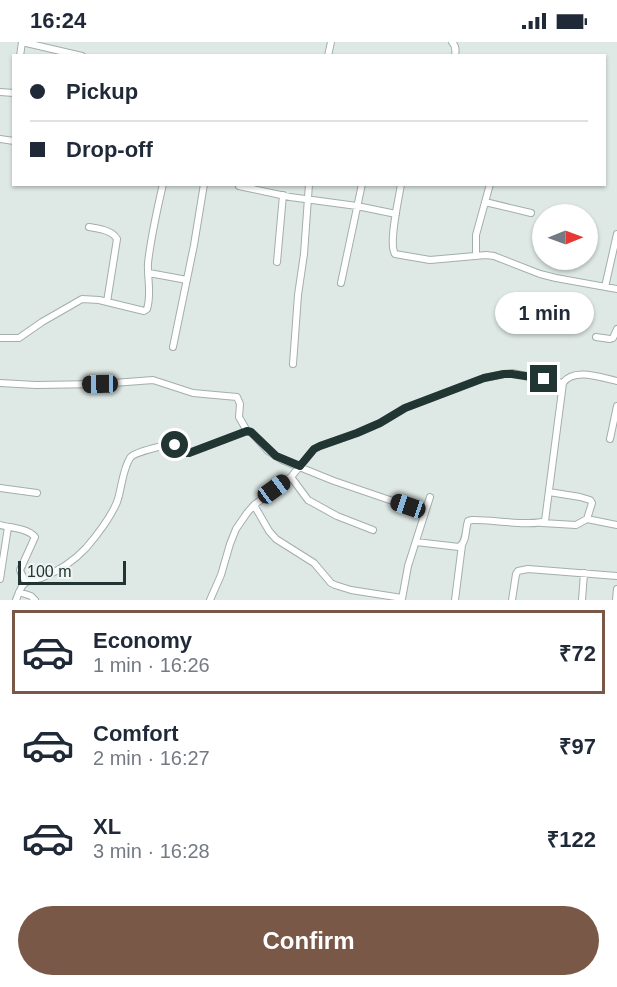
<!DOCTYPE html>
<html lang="en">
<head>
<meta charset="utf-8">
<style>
	:root { --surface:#fff; --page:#f6f6f7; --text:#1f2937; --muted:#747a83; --line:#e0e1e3; --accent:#795848 }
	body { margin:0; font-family:Helvetica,sans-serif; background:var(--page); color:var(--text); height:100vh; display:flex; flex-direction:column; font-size:22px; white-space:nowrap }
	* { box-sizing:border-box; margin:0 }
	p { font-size:20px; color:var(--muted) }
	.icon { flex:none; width:33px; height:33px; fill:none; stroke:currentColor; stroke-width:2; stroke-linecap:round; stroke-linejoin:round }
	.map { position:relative; height:558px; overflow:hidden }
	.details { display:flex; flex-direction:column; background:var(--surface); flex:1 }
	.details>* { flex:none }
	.top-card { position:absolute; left:12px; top:12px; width:594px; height:132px; border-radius:0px; box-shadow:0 2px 4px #0004; display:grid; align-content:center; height:132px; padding:0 18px; background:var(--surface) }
	.needle { width:39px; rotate:89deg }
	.buttons { position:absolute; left:532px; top:162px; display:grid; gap:12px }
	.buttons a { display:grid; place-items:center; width:66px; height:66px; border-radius:50%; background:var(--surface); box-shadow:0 2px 4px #0004; font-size:30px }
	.scale { position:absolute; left:18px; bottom:15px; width:108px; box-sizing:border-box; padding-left:6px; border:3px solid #213633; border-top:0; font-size:16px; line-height:21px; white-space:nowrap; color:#213633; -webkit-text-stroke:4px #eef5f3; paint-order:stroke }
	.end { position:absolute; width:27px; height:27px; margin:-14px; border:8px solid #213633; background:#fff; box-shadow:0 0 0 3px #fff }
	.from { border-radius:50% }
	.bubble { position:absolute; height:42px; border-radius:21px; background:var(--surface); box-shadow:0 2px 4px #0004; font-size:20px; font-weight:600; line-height:42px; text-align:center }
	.car { position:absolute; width:18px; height:36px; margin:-18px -9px; border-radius:8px; box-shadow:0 0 4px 2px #0007; background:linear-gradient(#222 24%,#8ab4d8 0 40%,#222 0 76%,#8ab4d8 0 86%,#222 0) }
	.top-card b { display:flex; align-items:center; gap:21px; height:57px; font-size:22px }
	.top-card b+b { border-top:2px solid var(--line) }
	.top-card i { width:15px; height:15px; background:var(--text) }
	ul { padding:10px 0 0; list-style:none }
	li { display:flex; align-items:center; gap:18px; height:84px; margin:0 12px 9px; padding:0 6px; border:3px solid transparent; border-radius:0px }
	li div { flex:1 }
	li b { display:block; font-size:22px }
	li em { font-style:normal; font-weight:600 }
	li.on { border-color:var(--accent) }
	li>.icon { width:54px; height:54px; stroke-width:1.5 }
	.action { display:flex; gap:12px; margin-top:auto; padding:12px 18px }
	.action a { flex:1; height:69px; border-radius:36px; background:var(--accent); color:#fff; font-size:24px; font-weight:600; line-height:69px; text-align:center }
	.status { display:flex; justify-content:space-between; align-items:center; height:42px; padding:0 30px; background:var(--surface); direction:ltr }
	.status svg { height:16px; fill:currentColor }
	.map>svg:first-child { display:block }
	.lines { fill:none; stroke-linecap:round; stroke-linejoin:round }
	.minor-casing { stroke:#a2afac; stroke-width:8 }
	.minor { stroke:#fff; stroke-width:6 }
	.route { stroke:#213633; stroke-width:8 }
</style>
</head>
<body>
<div class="status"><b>16:24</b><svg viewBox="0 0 49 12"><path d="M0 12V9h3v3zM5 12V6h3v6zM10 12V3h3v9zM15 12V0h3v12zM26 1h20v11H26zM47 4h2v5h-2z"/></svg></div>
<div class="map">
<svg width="617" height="558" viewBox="0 0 617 558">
	<rect width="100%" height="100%" fill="#dee8e5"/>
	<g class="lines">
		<g class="minor-casing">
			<path id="minor" d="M22,0L82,14
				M452,0C456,4 456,8 455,14
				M20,14L22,0
				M328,14L331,0
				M0,50L14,51
				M0,97L14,99
				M401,142C399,157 388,201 395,212L430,218L486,213L494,214L540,232L556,236L617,247
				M239,144L290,155L357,164L396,172
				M485,160L531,171
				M89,185C99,187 112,188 117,197L107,260
				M476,214V193L490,142
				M277,220L283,153
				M149,231L187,238
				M341,241L362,142
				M605,245L617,192
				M596,295L610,297L613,296L617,287
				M0,296H19L42,280L82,257L99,258L144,269L147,267C152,250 147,237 148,221C151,194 157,168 163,142
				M173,305L194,203L204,142
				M293,322L298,253L304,212L309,142
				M0,341L36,343L100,342L153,338L193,351L237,355L240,362L239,375L247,389
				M610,397L617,364
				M291,435L308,458L337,474L373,488
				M0,446L37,451
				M549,450L580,455L590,458L592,461L587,477
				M254,463L269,489L276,497L314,521L331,541L335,543L351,548L402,556
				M542,481L576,483L587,477L617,483
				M0,483C11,486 27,486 35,495L20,528L22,533L26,540
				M416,500L459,505C467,500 465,488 468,479L472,478C489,477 532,485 545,479L563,341C574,325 602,336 617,339
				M0,537L8,485
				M19,550L31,554L35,558
				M402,557L408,524L430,455
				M16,558C18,553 20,546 24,542C28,538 36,538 41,536C59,529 73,520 86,506C98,492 110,477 117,460C122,446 122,429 130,416C134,410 172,400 178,404C180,406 182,409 184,411H189L247,389L251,390L268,409L282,418L334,439L425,470
				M210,558L221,533L230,502L236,487L247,471L254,463L291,435L314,407L320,404L357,391L380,381L405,366L484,336L504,332L512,331L563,341
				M455,558L462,503
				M512,558L516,532L518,529L528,527L617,534
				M582,558L584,531
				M616,558L617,547"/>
		</g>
		<use href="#minor" class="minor"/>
	</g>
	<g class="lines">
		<path class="route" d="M175,403L178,404L184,411H189L247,389L251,390L276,414L300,424L314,407L320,404L357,391L380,381L405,366L484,336L504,332H512L544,337"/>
	</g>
</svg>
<div class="buttons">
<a><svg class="needle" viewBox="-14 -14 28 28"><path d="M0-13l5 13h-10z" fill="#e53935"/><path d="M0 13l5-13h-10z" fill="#747a83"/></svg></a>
</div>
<div class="scale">100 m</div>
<i class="end from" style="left:175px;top:403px"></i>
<i class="end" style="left:544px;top:337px"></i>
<div class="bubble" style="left:495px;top:250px;width:99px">1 min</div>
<i class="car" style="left:100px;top:342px;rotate:269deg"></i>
<i class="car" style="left:274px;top:447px;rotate:54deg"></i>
<i class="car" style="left:408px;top:464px;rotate:289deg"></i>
<div class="top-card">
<b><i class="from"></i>Pickup</b>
<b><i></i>Drop-off</b>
</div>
</div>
<section class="details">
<ul>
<li class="on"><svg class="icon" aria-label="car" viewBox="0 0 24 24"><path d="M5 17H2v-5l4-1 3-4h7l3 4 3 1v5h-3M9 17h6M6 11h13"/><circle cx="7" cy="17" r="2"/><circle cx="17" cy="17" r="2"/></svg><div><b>Economy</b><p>1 min · 16:26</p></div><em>₹72</em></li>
<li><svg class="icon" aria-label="car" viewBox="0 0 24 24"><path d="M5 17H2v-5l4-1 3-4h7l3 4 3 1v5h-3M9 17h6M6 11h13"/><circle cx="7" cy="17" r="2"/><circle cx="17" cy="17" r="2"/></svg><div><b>Comfort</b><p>2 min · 16:27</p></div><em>₹97</em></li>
<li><svg class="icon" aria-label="car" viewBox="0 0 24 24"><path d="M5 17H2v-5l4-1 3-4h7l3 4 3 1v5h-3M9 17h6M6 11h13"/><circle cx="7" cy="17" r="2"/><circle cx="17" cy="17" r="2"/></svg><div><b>XL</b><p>3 min · 16:28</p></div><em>₹122</em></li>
</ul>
<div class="action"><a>Confirm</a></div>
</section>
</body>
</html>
